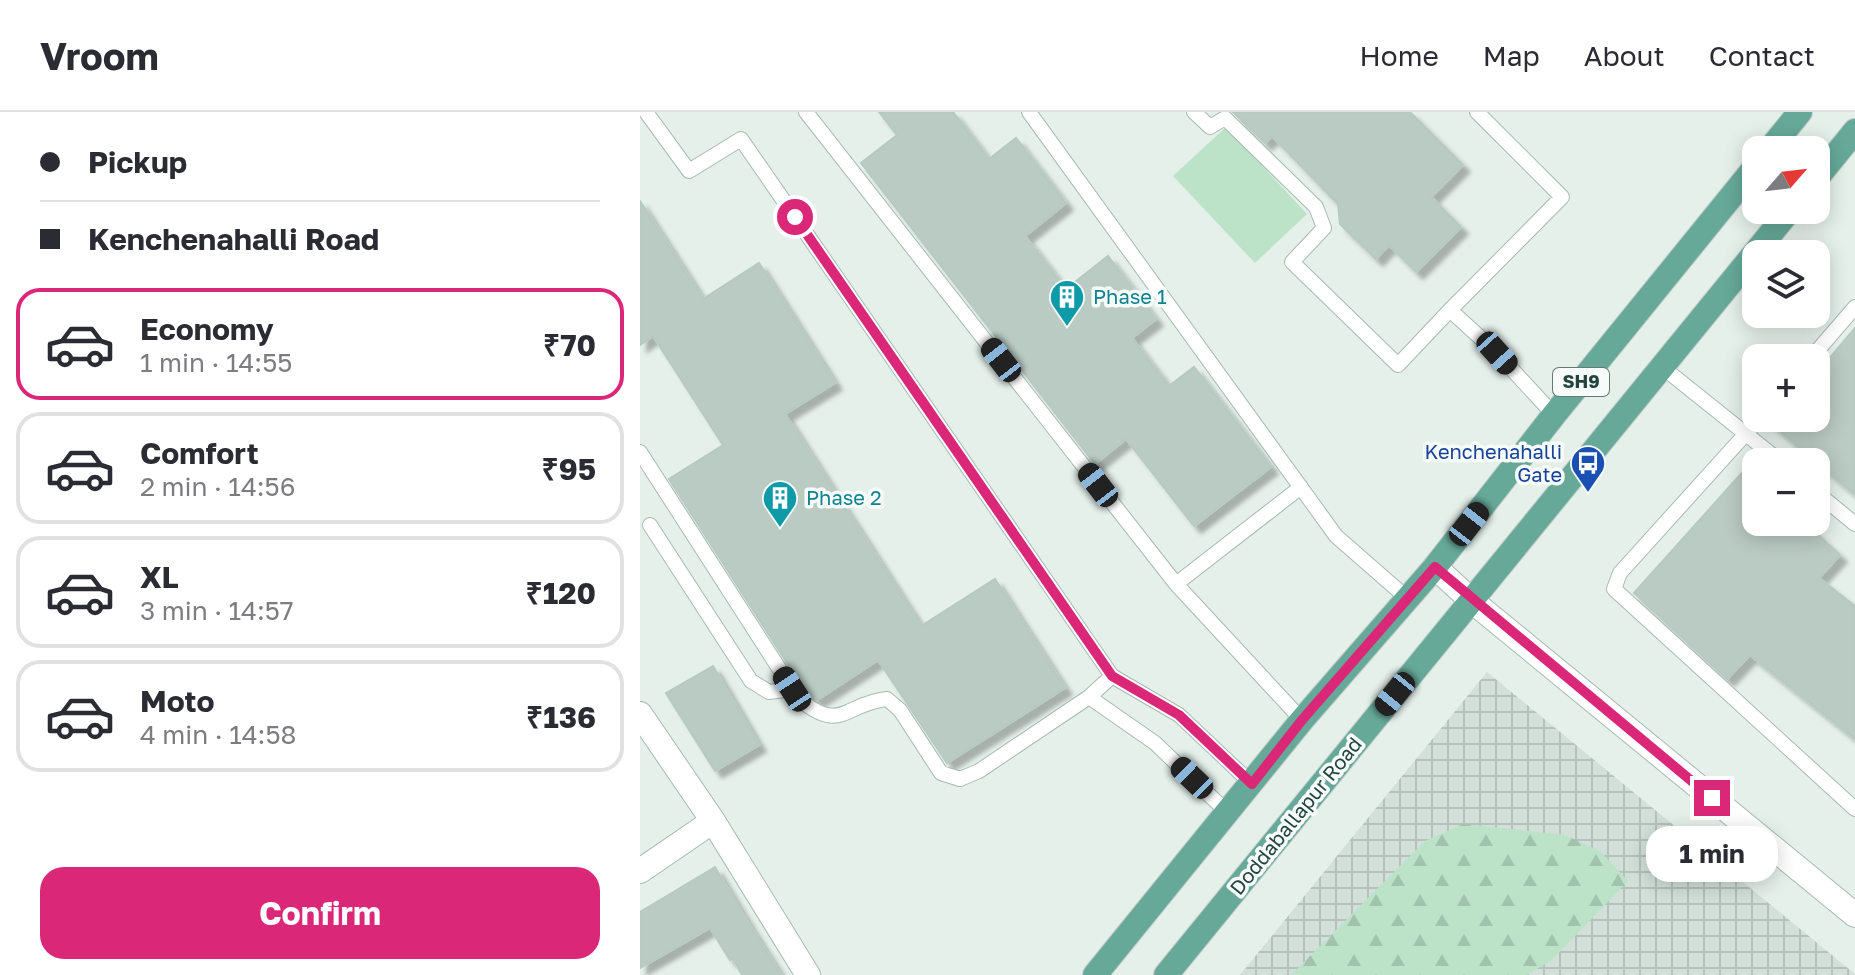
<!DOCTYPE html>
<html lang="en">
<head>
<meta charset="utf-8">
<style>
	:root { --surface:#fff; --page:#f7f7f7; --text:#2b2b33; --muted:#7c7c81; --line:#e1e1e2; --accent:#db2777 }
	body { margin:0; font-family:"Golos Text",sans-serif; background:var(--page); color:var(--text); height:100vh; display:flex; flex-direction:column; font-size:30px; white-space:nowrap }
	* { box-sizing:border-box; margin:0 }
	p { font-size:26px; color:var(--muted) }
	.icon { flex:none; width:44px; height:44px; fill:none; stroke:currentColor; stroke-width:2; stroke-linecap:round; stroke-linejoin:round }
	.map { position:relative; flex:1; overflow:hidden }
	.side { display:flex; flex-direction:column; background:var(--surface); width:640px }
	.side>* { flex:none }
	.banner { display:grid; align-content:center; height:176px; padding:0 40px; background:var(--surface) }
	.needle { width:52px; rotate:62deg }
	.buttons { position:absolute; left:1102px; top:24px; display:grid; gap:16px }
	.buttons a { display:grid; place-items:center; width:88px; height:88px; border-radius:16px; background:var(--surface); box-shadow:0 4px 20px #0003; font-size:40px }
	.end { position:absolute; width:36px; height:36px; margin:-18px; border:10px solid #db2777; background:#fff; box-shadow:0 0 0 4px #fff }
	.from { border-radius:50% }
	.bubble { position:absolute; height:56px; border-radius:24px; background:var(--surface); box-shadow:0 4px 20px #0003; font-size:26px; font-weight:700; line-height:56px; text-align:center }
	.car { position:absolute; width:24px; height:48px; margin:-24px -12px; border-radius:10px; box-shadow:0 0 6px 2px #0007; background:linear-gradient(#222 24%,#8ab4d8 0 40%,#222 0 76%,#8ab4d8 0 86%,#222 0) }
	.banner b { display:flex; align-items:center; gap:28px; height:76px; font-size:30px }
	.banner b+b { border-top:2px solid var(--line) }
	.banner i { width:20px; height:20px; background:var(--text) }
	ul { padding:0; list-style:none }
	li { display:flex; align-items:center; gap:24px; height:112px; margin:0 16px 12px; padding:0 24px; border:4px solid var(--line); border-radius:24px }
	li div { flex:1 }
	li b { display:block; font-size:30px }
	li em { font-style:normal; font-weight:700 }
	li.selected { border-color:var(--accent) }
	li>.icon { width:72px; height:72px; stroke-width:1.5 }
	.action { display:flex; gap:16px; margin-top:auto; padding:16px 40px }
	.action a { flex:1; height:92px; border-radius:24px; background:var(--accent); color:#fff; font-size:32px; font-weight:700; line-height:92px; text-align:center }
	header { display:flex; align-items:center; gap:48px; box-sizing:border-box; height:112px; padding:0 40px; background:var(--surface); border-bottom:2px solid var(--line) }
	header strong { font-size:38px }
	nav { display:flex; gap:44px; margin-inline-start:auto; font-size:28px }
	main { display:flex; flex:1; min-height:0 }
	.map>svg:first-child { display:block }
	.industrial { fill:url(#industrial-grid) }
	.green { fill:#bce2c8 }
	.forest { fill:url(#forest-firs) }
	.building { fill:#bacbc4; stroke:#b7cac2; stroke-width:2; filter:url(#shadow) }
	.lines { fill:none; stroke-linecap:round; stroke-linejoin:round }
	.service-casing { stroke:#a7b9b3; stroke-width:16 }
	.minor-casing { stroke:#a7b9b3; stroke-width:26 }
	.primary-casing { stroke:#c1cbc8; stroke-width:26 }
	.service { stroke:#fff; stroke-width:14 }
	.minor { stroke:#fff; stroke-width:24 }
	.primary { stroke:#66a999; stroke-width:24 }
	.route { stroke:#db2777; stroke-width:10 }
	.labels { text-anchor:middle; stroke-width:7; stroke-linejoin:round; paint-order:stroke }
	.shield { fill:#f7fbf9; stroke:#627b75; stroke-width:2 }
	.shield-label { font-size:18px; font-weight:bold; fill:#22443c }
	.culture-label { font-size:20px; fill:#0d838f; stroke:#f7fbf9; text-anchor:start }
	.transit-label { font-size:20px; fill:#164399; stroke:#f7fbf9; text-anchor:end }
	.street-label { font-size:20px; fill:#22443c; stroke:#f7fbf9 }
</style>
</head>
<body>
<header>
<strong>Vroom</strong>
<nav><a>Home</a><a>Map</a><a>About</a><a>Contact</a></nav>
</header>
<main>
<section class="side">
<div class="banner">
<b><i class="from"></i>Pickup</b>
<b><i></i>Kenchenahalli Road</b>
</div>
<ul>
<li class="selected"><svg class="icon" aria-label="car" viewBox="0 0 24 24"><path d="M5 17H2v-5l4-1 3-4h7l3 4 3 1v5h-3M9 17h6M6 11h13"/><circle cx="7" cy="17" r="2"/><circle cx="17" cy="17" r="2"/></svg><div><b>Economy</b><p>1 min · 14:55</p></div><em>₹70</em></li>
<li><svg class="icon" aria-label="car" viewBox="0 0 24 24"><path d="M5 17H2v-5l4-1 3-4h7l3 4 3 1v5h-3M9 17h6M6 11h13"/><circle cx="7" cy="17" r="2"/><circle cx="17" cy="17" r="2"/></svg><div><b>Comfort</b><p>2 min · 14:56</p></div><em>₹95</em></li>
<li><svg class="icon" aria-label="car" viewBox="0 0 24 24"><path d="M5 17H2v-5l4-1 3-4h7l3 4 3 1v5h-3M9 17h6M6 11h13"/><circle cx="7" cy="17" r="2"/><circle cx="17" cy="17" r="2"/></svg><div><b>XL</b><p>3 min · 14:57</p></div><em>₹120</em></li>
<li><svg class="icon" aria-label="car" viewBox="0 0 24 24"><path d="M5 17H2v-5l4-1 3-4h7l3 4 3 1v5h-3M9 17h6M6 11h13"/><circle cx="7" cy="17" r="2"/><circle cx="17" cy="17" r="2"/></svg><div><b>Moto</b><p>4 min · 14:58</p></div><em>₹136</em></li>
</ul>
<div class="action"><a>Confirm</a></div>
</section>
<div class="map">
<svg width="1215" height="863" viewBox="0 0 1215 863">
	<defs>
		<pattern id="industrial-grid" width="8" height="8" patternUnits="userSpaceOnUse" patternTransform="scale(2)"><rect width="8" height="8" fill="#d3e0da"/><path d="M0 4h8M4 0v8" fill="none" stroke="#b5c1bc"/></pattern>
		<pattern id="forest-firs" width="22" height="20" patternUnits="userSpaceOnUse" patternTransform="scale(2)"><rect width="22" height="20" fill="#bce2c8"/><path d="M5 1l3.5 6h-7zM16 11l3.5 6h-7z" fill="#a1c3ad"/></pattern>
		<filter id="shadow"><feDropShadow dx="7" dy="7" stdDeviation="2" flood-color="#0004"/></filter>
	</defs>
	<rect width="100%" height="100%" fill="#e5f0eb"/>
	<path class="industrial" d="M847,560L1215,862V863H600Z"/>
	<path class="green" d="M586,15L667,102L615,151L533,64Z"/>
	<path class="forest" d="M823,712L925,723L960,739L988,769L912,848L887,863H651L785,729Z"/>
	<path class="building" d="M239,0H313L349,47L376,26L426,91L385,124L426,177L468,144L516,207L492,226L529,274L554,255L631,355L554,414L486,327L455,352L221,51L257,23Z
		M593,0H770L823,53L791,85L821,115L776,160L749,133L736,147L700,112L698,92L632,24L625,31Z
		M0,89L63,187L119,151L195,271L145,302L281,514L355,467L425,576L307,651L238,548L177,588L165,579L29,367L83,333L13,224L0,233Z
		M1215,216V383L1129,310L1130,306H1176V262Z
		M1116,345V410H1164L1200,443L1179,466L1215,494V627L1110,543L1087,567L994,481Z
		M73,554L119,633L75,659L26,581Z
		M75,755L110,814L141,863H102L93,846L90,848L70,816L0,856V800Z"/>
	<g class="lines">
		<g class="service-casing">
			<path id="service" d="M6,0L49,59L101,27L472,564L539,603L612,672
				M166,0L536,472L662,608
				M389,0L696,424L768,487
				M554,0L570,15L585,6L676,95L684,116L652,150L758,253L810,198
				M837,0L922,85L810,198L857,241L914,303
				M1171,246L1215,195
				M1021,254L1141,350
				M1120,306L980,461L974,477L1215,697
				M0,340L158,586C201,623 205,591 247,587L260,598L301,661L320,667L339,659L449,585L515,631L588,701
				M1176,380L1215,412
				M10,413L111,569L129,580L152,577
				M536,472L661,375
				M449,585L472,564"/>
		</g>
		<g class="minor-casing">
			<path id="minor" d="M795,455L832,489L1215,803
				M0,602L73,709L0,759
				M73,709L168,863"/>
		</g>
		<g class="primary-casing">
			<path id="primary" d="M1129,38L1160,0
				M1176,67L1215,19
				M455,863L662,608L795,455L914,303L1116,54
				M526,863L1150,98"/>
		</g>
		<use href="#service" class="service"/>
		<use href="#minor" class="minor"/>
		<use href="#primary" class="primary"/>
	</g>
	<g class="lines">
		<path class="route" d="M155,105L472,564L539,603L612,672L662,608L795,455L1072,686"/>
	</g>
	<defs>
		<g id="building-pin" transform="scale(1.8)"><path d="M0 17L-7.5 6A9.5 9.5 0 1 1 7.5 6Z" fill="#0f9aa8" stroke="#f7fbf9"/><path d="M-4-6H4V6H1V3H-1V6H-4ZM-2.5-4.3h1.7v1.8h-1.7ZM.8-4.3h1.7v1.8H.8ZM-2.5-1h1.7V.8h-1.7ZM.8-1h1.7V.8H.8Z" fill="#fff"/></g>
		<g id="bus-pin" transform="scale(1.8)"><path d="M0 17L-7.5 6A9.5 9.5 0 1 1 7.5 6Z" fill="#1a4fb4" stroke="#f7fbf9"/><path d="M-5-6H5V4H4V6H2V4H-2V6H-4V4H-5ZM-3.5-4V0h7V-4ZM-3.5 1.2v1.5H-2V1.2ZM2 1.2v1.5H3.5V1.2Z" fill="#fff"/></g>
	</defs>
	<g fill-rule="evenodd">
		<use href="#building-pin" x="427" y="185"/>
		<use href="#bus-pin" x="948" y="351"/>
		<use href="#building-pin" x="140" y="386"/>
	</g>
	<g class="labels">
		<rect class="shield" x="913" y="256" width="56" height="28" rx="6"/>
		<g class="shield-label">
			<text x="941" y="276">SH9</text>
		</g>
		<g class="culture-label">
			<text x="453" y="192">Phase 1</text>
			<text x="166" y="393">Phase 2</text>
		</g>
		<g class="transit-label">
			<text x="922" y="347">Kenchenahalli<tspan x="922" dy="23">Gate</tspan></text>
		</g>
		<g class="street-label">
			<text transform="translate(656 704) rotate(-51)" y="7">Doddaballapur Road</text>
		</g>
	</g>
</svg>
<div class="buttons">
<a><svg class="needle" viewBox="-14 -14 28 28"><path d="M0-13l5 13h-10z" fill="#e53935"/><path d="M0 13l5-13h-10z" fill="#7c7c81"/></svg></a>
<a><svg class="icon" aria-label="layers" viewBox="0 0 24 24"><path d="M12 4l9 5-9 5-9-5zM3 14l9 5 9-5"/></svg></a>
<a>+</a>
<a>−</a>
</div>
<i class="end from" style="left:155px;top:105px"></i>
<i class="end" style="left:1072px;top:686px"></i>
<div class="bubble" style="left:1006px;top:714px;width:132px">1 min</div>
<i class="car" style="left:857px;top:241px;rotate:138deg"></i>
<i class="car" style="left:361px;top:248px;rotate:322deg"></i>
<i class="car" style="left:458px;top:373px;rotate:322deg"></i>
<i class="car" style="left:829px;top:412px;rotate:38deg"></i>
<i class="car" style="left:152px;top:577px;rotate:327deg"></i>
<i class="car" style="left:755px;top:582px;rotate:219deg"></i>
<i class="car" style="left:552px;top:666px;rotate:314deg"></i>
</div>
</main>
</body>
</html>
